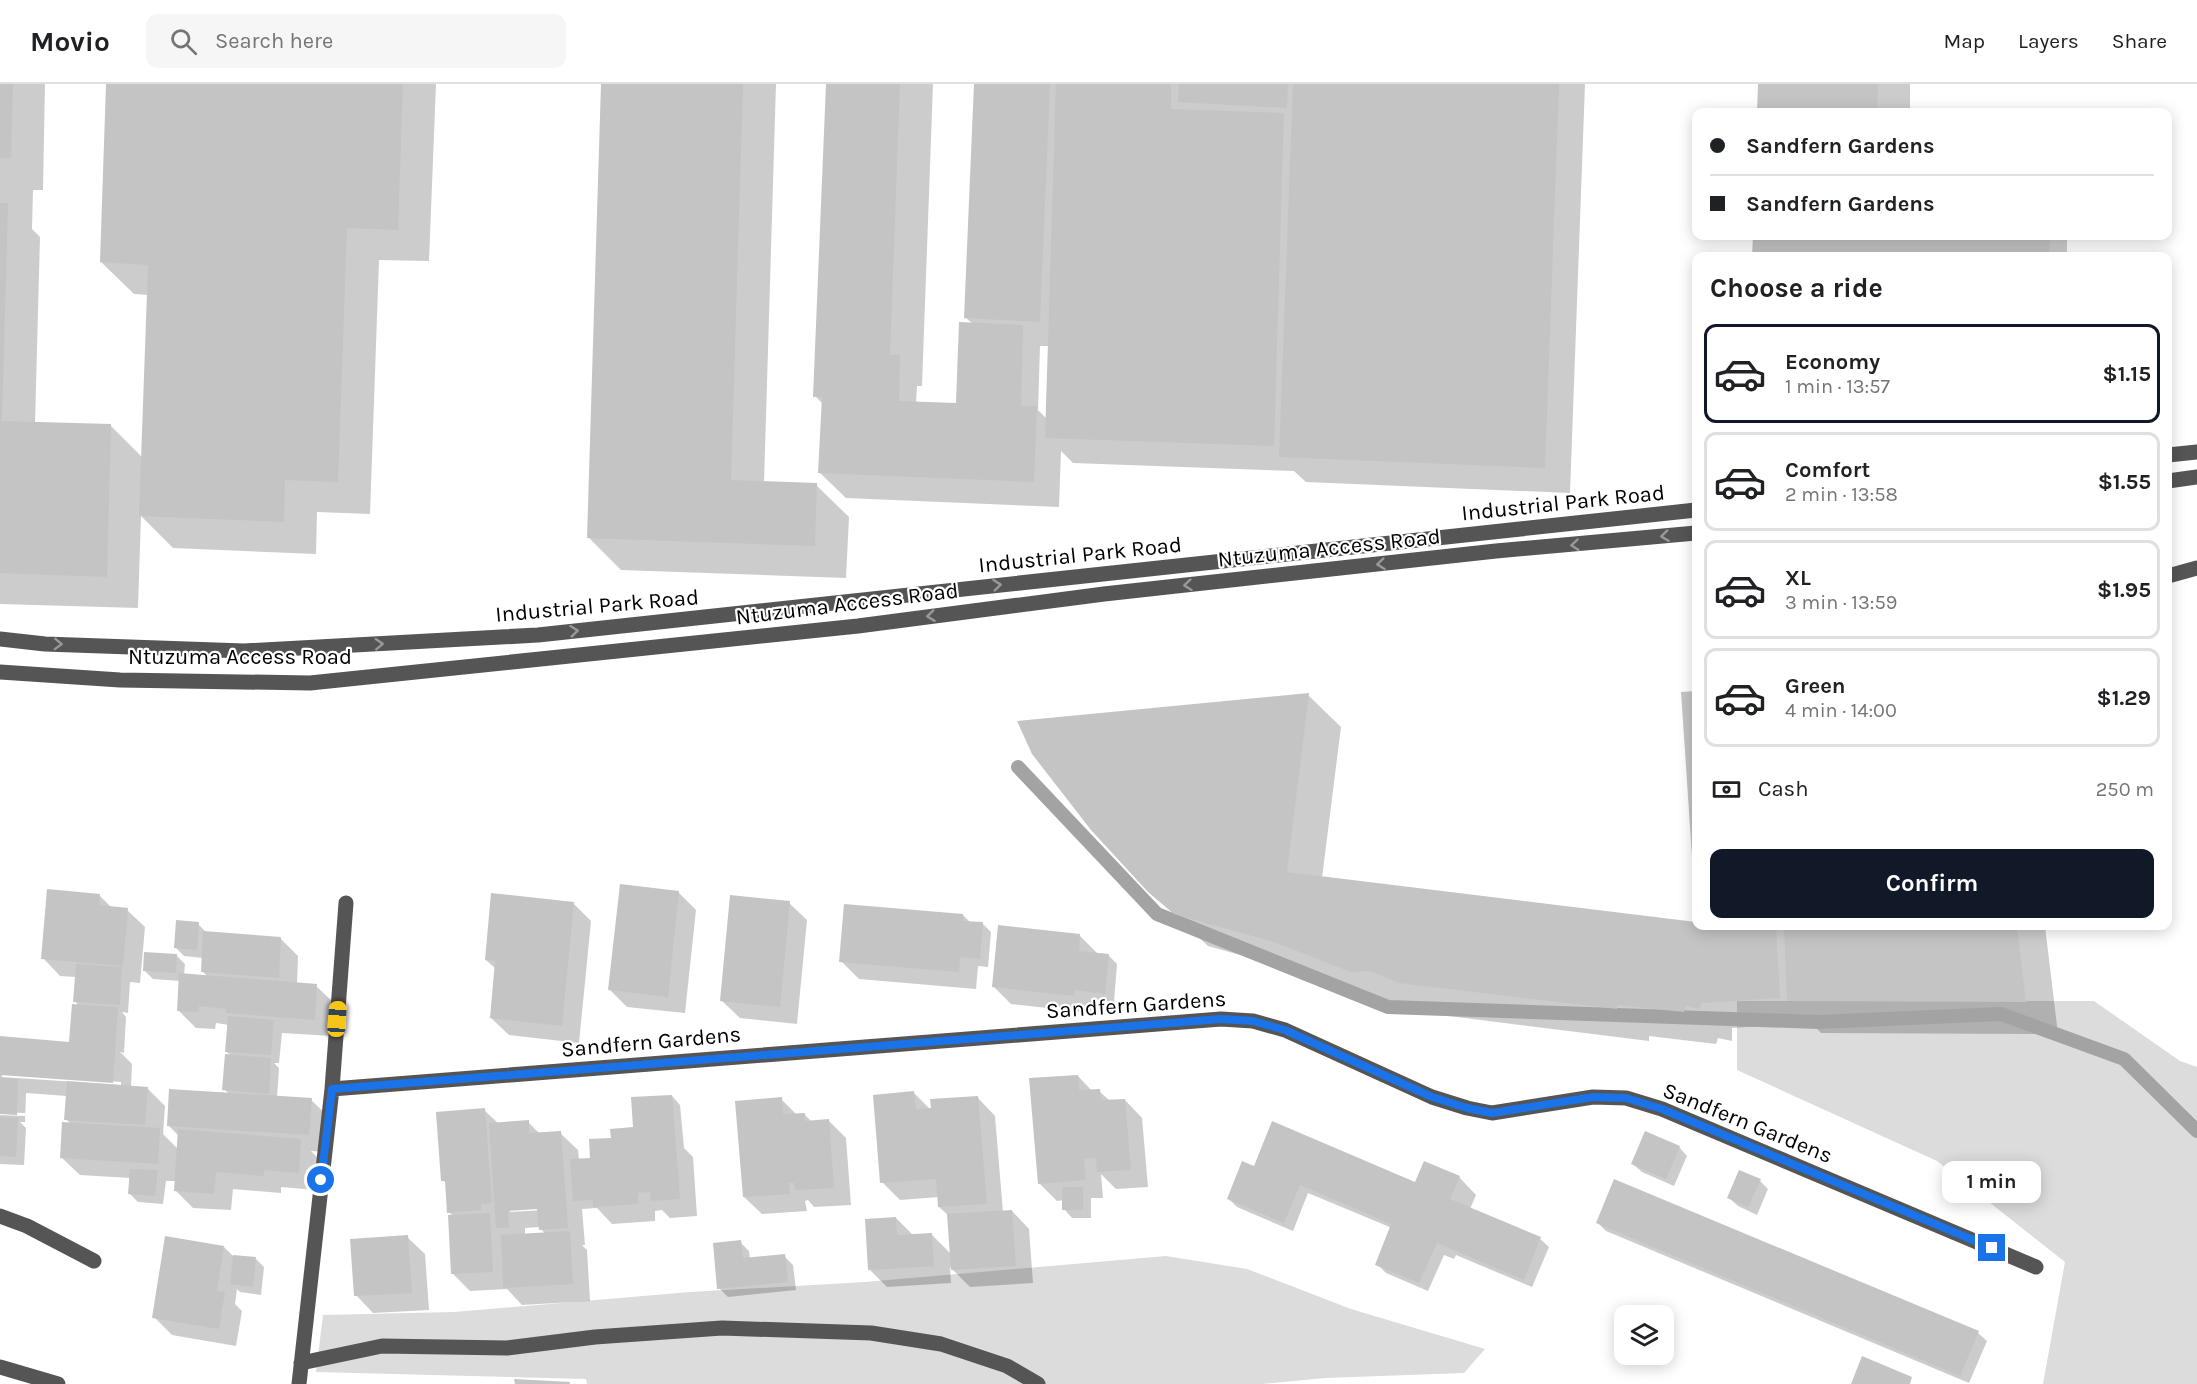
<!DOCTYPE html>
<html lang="en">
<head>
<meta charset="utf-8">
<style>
	:root { --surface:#fff; --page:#f6f6f6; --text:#202124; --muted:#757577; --line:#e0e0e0; --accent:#111827 }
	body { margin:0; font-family:Karla,sans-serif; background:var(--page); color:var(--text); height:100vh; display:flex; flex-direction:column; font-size:22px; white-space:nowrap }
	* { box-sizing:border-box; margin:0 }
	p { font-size:20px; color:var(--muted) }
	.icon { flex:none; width:33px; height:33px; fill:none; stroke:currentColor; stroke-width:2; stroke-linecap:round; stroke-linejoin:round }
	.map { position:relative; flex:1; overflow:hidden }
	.side { position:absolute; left:1692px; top:168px; width:480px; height:678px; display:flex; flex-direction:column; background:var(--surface); border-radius:12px; box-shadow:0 3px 15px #0003 }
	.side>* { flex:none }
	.banner { position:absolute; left:1692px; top:24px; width:480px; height:132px; border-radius:12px; box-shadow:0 3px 15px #0003; display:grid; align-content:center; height:132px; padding:0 18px; background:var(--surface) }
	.fabs { position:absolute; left:1614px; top:1221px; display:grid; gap:12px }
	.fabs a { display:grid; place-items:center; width:60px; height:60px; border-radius:12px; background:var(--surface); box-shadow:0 3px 15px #0003; font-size:30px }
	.end { position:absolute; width:27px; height:27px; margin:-14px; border:8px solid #1a73e8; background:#fff; box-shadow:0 0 0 3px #fff }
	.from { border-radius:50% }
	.bubble { position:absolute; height:42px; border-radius:12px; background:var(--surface); box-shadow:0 3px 15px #0003; font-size:20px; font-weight:700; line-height:42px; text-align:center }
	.car { position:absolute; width:18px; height:36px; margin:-18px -9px; border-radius:8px; box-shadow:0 0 4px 2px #0007; background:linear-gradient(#f5c518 24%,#345 0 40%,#f5c518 0 76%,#345 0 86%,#f5c518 0) }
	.banner b { display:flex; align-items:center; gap:21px; height:57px; font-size:22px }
	.banner b+b { border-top:2px solid var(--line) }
	.banner i { width:15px; height:15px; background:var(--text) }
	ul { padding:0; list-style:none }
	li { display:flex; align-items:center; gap:18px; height:99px; margin:0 12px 9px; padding:0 6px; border:3px solid var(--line); border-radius:12px }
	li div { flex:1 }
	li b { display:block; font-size:22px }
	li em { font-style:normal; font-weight:700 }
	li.selected { border-color:var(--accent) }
	li>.icon { width:54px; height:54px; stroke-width:1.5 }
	h2 { padding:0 18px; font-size:27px; line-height:72px }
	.pay { display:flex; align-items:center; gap:15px; height:66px; padding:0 18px; font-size:22px }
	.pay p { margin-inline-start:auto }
	.action { display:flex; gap:12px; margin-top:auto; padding:12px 18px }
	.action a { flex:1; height:69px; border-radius:12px; background:var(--accent); color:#fff; font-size:24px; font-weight:700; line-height:69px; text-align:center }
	header { display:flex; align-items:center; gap:36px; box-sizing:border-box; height:84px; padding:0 30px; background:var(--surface); border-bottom:2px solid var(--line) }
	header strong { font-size:28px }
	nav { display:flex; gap:33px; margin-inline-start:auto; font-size:21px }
	.search { width:420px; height:54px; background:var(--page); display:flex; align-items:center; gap:15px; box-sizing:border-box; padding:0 21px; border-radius:12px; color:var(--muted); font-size:22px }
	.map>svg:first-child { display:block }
	.green { fill:#dcdcdc }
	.shadow { fill:#0003; fill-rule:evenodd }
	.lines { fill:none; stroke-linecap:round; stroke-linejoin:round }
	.stream { stroke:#a3a3a3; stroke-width:14 }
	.building { fill:#c4c4c4 }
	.minor { stroke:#555; stroke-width:15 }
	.oneway { stroke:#999 }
	.route { stroke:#1a73e8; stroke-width:8 }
	.labels { text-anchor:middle; stroke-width:4.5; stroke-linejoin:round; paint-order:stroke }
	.street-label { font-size:22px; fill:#000; stroke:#fff }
</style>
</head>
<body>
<header>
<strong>Movio</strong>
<div class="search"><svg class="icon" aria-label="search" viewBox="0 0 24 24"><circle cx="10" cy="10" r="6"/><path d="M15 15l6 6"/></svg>Search here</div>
<nav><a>Map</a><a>Layers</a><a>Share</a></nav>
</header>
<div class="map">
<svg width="2197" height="1300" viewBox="0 0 2197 1300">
	<rect width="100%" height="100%" fill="#fff"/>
	<path class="green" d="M1737,917H2094L2180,977L2197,983V1300H2043L2065,1178L1937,1077L1737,986Z
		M1166,1172L1247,1185L1351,1225L1485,1265L1464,1289L1325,1294L1262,1300H587L586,1295L316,1288L323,1231L454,1228L690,1208L865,1198Z"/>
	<path class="shadow" d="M0,0H45L43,106H33L32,145L40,153L35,339L110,341L143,374L149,211L134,210L101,178L108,0H436L429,177L379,176L370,430L317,428L316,470L173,464L141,432L138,524L0,520Z
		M602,0H776L764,399L816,401L849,433L846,494L621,486L588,453Z
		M827,0H933L922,302H917L916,319L958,320L973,240L966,234L976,0H1585L1570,409L1306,398L1294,387L1073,379L1061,367L1059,423L846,414L820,389L823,320L815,312ZM1040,262H1050L1047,335L1038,326Z
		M1759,0H1910V28H1759Z
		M1755,152H2067V172H1754Z
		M1696,608V828L1682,609Z
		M1308,611L1341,643L1322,794L1696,839V842H2045L2058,950L1821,949L1805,933V939L1732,944V957L1718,954L1716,960L1649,952V957L1433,930L1404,919L1385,920L1307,890L1208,862L1149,807Z
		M678,808L696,826L685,929L627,923L609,905Z
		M99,811L112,824L127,826L145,843L140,899L130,898L128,929L122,928L126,933L124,969L120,968L132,980L131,1003L147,1004L165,1022L163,1050L178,1065L179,1052L169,1042L229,1010L224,1005L231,972L226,967L229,941L216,939L215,945L196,944L178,926L180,897L153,895L144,886L176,871L185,880L184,891L208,893L202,887L203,874L184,872L176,864L198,840L207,849L281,855L298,872L297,900L316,902L334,919L332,952L282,949L279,979H274L279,984L277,1013L311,1016L329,1033L326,1068L311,1067L318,1074L316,1106L281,1103V1109L233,1105L231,1126L193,1124L175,1106L176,1097H166L163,1120L138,1118L129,1109L130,1094L80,1091L62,1074L71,1040L66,1035L67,1012L26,1009L25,1038H20L26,1044L24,1081L0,1080V1031L25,1032V1029L0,1028V954L74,960L79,922L75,917L76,893L60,892L43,874ZM2,990L121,998V1001L2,993Z
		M789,819L807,836L797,940L740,934L722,917Z
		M574,820L591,837L579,959L509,951L491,934L496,885L486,876Z
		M963,831L970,838L982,839L991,848L988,883L978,882L976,905L859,895L841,877Z
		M1080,852L1097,869L1109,872L1117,880L1114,918L1093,915L1091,929L1011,920L993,902Z
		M1078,992L1092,1007H1099L1110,1017L1125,1016L1142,1034L1148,1103L1116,1105L1101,1090L1103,1114H1091V1134H1072L1064,1125V1116L1057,1117L1039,1099Z
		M914,1009L933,1028L978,1014L995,1032L1003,1128L1012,1127L1029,1145L1033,1199L970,1203L950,1183L951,1199L887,1203L870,1186L896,1134L913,1151L931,1150L951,1170L949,1132L939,1123V1113L900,1116L882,1098Z
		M672,1012L680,1021L684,1064L693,1073L697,1132L670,1134L662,1126L655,1127V1137L612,1140L597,1124L582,1125L585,1161H582L587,1166L590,1217L522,1221L507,1205L470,1207L452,1189L453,1132L449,1128L447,1100L443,1096L484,1026L499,1040L528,1038L540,1050L560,1049L578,1066L579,1076H589L612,1056L637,1045ZM544,1123L545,1126L510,1128V1125ZM540,1143L545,1150L525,1151V1144Z
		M781,1015L797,1031L804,1030L812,1038L828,1036L846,1054L851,1121L814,1123L808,1116L805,1117L807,1127L762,1130L744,1113Z
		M1679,1063L1687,1072L1674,1102L1642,1088L1633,1080Z
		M1255,1084L1416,1100L1459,1093L1476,1111L1470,1125L1540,1155L1549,1163L1532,1203L1456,1171L1454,1175L1444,1171L1428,1207L1386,1189L1377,1180L1392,1144L1308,1109L1293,1147L1237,1123L1228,1114Z
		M1760,1097L1768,1105L1757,1131L1738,1122L1729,1114Z
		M1598,1139L1978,1249L1987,1257L1969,1299L1606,1147Z
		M407,1153L425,1170L429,1226L373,1229L356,1211Z
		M740,1158L749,1167L750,1175L784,1172L793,1181L796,1206L728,1213L719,1204Z
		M224,1163L233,1172L256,1175L264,1183L261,1211L240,1208L237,1205L235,1220L242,1227L236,1262L172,1251L154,1233Z"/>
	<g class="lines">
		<path class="stream" d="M1018,683L1157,830L1388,923L1818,938L2001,930L2124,975L2197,1047"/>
	</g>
	<path class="building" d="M0,0H13L11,74H0Z
		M106,0H403L398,146L347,144L338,398L285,396L284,438L139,432L148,181L100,178Z
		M601,0H743L731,396L817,399L815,462L587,454Z
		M826,0H900L890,271H900L899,317L956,319L959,238L1023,241L1021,322H1037L1034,398L818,389L822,313H813Z
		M974,0H1050L1040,238L964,234Z
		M1056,0H1171V25L1284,29L1274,362L1045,354Z
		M1179,0H1288L1287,24L1178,18Z
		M1293,0H1559L1545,384L1279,373Z
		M1758,0H1878L1877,28H1757Z
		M0,119H8L2,337L111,340L107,493L0,489Z
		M1753,152H2050L2049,172H1752Z
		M1696,607V817H1695L1681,608Z
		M1309,609L1287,788L1696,838V842H1776L1780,914L1701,919L1700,925L1686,922L1684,928L1617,921V925L1399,899L1371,887L1351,888L1274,858L1174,830L1148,808L1091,746L1032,670L1017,637Z
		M620,800L679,807L668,913L608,906Z
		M47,805L100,810L99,821L128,824L123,882L41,875Z
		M491,809L574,818L562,942L490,934L495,877L485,876Z
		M730,811L790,817L780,923L720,917Z
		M844,820L963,830V837L983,838L980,875L960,873L959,888L839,878Z
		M176,836L199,838L197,866L174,864Z
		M998,841L1080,850L1079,867L1109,870L1105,910L1074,906V912L992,903Z
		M1784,842H2017L2026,918L1787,917Z
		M203,847L281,853L279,894L201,888Z
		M144,868L177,870L176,889L143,887Z
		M76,880L122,883L120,921L73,918Z
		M179,889L317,900L315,936L226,929V925L199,922L198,928L177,927Z
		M72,920L118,923L113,999L0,991V952L69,958Z
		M228,932L274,936L271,971L225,968Z
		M225,970L271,974L269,1010L222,1006Z
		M1078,991L1079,1006L1100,1005L1101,1016L1125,1015L1131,1086L1097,1088L1096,1074L1084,1075L1086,1096L1038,1100L1029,994Z
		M0,994L18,995L17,1031L0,1030Z
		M67,997L148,1003L145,1041L64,1036Z
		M169,1005L312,1014L309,1051L167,1042Z
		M914,1007L916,1025L931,1024L930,1015L978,1012L987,1120L938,1123L936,1095L880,1099L873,1011Z
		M672,1011L680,1115L651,1117L650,1108L638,1109V1120L593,1123V1116L573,1117L570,1075L590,1074L589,1055L611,1054L610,1045L633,1043L631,1013Z
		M782,1013L783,1030L805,1029V1037L829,1035L834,1104L795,1106L794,1099H789L790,1110L743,1113L735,1017Z
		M485,1024L492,1119L481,1120V1126L447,1129L445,1097H441L436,1028Z
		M0,1033L18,1034L16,1073L0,1072Z
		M529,1036V1049L561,1047L568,1144L539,1146L537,1125L508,1127L509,1144H496L489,1039Z
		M1272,1037L1415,1098L1424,1077L1460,1092L1450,1115L1541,1153L1524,1196L1437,1159L1419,1199L1375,1181L1391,1140L1300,1101L1284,1139L1227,1115L1242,1077L1254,1082Z
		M62,1038L160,1044L158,1080L60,1074Z
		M178,1045L301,1055L299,1089L264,1086V1092L216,1088L214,1110L174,1107Z
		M1645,1047L1680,1062L1666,1095L1631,1080Z
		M130,1085L158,1086L155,1112L128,1110Z
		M1739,1086L1761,1095L1748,1123L1727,1114Z
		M1614,1095L1979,1247L1960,1292L1596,1139Z
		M1062,1103H1083V1126H1062Z
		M1012,1126L1016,1182L951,1186L947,1130Z
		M490,1129L493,1188L451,1190L448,1131Z
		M896,1133L897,1151L932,1149L934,1182L868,1186L865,1135Z
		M570,1147L573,1200L503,1204L501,1151Z
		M408,1151L412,1209L354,1212L350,1155Z
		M165,1152L224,1162L217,1207L225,1208L219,1245L152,1234Z
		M741,1156L743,1174L785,1170L788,1198L717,1205L713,1159Z
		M233,1171L256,1173L253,1203L230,1200Z
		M1862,1272L1912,1293L1910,1300H1851Z
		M514,1295L570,1298V1300H515Z"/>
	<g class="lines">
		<path class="minor" d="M2168,371L2197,368
			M2168,397L2197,393
			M2168,492L2197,484
			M0,555L45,560L244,567L538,551L1696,426
			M0,588L120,596L310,599L858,542L1104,510L1496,467L1696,449
			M332,1005L1221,935L1253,937L1285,946L1432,1013L1467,1024L1492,1029L1593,1013L1626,1014L1662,1025L2036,1183
			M0,1132L27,1142L94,1177
			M301,1279L382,1262L507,1264L595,1253L722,1244L871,1249L941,1260L1007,1282L1038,1300
			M0,1283L58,1300
			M299,1300L332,1005L346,819"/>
	</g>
	<defs><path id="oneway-chevron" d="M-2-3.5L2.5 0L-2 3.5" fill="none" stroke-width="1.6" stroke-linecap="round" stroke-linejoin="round" transform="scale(1.5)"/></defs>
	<g class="oneway">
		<use href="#oneway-chevron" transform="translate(1665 452) rotate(173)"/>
		<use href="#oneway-chevron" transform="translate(1575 461) rotate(175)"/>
		<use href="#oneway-chevron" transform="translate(1381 480) rotate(174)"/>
		<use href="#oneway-chevron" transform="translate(997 501) rotate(-6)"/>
		<use href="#oneway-chevron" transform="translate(1188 501) rotate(174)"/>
		<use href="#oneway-chevron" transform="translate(931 532) rotate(173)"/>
		<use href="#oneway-chevron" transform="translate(574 547) rotate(-6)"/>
		<use href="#oneway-chevron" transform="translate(58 560) rotate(2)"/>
		<use href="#oneway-chevron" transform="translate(379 560) rotate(-3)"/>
	</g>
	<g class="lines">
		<path class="route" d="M321,1096L332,1005L1221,935L1253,937L1285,946L1432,1013L1467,1024L1492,1029L1593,1013L1626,1014L1662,1025L1992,1164"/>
	</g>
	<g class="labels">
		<g class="street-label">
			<text transform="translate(1563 418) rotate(-6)" y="8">Industrial Park Road</text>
			<text transform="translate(1329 463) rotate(-6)" y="8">Ntuzuma Access Road</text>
			<text transform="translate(1080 470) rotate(-6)" y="8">Industrial Park Road</text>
			<text transform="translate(847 519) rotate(-7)" y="8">Ntuzuma Access Road</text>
			<text transform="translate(597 521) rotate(-5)" y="8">Industrial Park Road</text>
			<text x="240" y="580">Ntuzuma Access Road</text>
			<text transform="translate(1136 920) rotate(-4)" y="8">Sandfern Gardens</text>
			<text transform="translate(651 957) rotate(-5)" y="8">Sandfern Gardens</text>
			<text transform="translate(1748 1038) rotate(22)" y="8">Sandfern Gardens</text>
		</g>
	</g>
</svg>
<div class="fabs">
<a><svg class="icon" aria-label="layers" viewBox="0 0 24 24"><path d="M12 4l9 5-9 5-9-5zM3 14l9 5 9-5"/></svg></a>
</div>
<i class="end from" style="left:321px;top:1096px"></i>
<i class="end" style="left:1992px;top:1164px"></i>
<div class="bubble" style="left:1942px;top:1077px;width:99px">1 min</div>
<i class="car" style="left:337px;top:935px;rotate:4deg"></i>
<div class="banner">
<b><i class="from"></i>Sandfern Gardens</b>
<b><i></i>Sandfern Gardens</b>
</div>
<section class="side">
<h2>Choose a ride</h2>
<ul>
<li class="selected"><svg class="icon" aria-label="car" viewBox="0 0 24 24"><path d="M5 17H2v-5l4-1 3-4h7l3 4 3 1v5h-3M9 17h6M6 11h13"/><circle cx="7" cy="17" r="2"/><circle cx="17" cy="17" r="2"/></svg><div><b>Economy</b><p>1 min · 13:57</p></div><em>$1.15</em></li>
<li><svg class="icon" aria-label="car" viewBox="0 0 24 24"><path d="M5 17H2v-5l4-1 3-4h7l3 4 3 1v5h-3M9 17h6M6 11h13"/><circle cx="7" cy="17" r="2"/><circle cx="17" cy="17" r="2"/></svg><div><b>Comfort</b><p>2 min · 13:58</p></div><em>$1.55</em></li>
<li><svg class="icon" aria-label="car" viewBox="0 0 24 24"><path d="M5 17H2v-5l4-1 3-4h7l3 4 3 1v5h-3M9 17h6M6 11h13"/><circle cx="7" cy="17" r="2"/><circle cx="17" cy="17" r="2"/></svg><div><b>XL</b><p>3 min · 13:59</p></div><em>$1.95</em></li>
<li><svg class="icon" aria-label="car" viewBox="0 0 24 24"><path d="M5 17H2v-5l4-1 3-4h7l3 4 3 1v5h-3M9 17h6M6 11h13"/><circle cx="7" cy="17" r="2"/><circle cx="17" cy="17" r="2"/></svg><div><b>Green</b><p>4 min · 14:00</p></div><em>$1.29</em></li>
</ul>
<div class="pay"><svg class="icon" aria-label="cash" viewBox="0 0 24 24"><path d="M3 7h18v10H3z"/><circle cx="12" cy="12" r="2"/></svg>Cash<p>250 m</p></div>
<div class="action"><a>Confirm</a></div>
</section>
</div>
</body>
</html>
